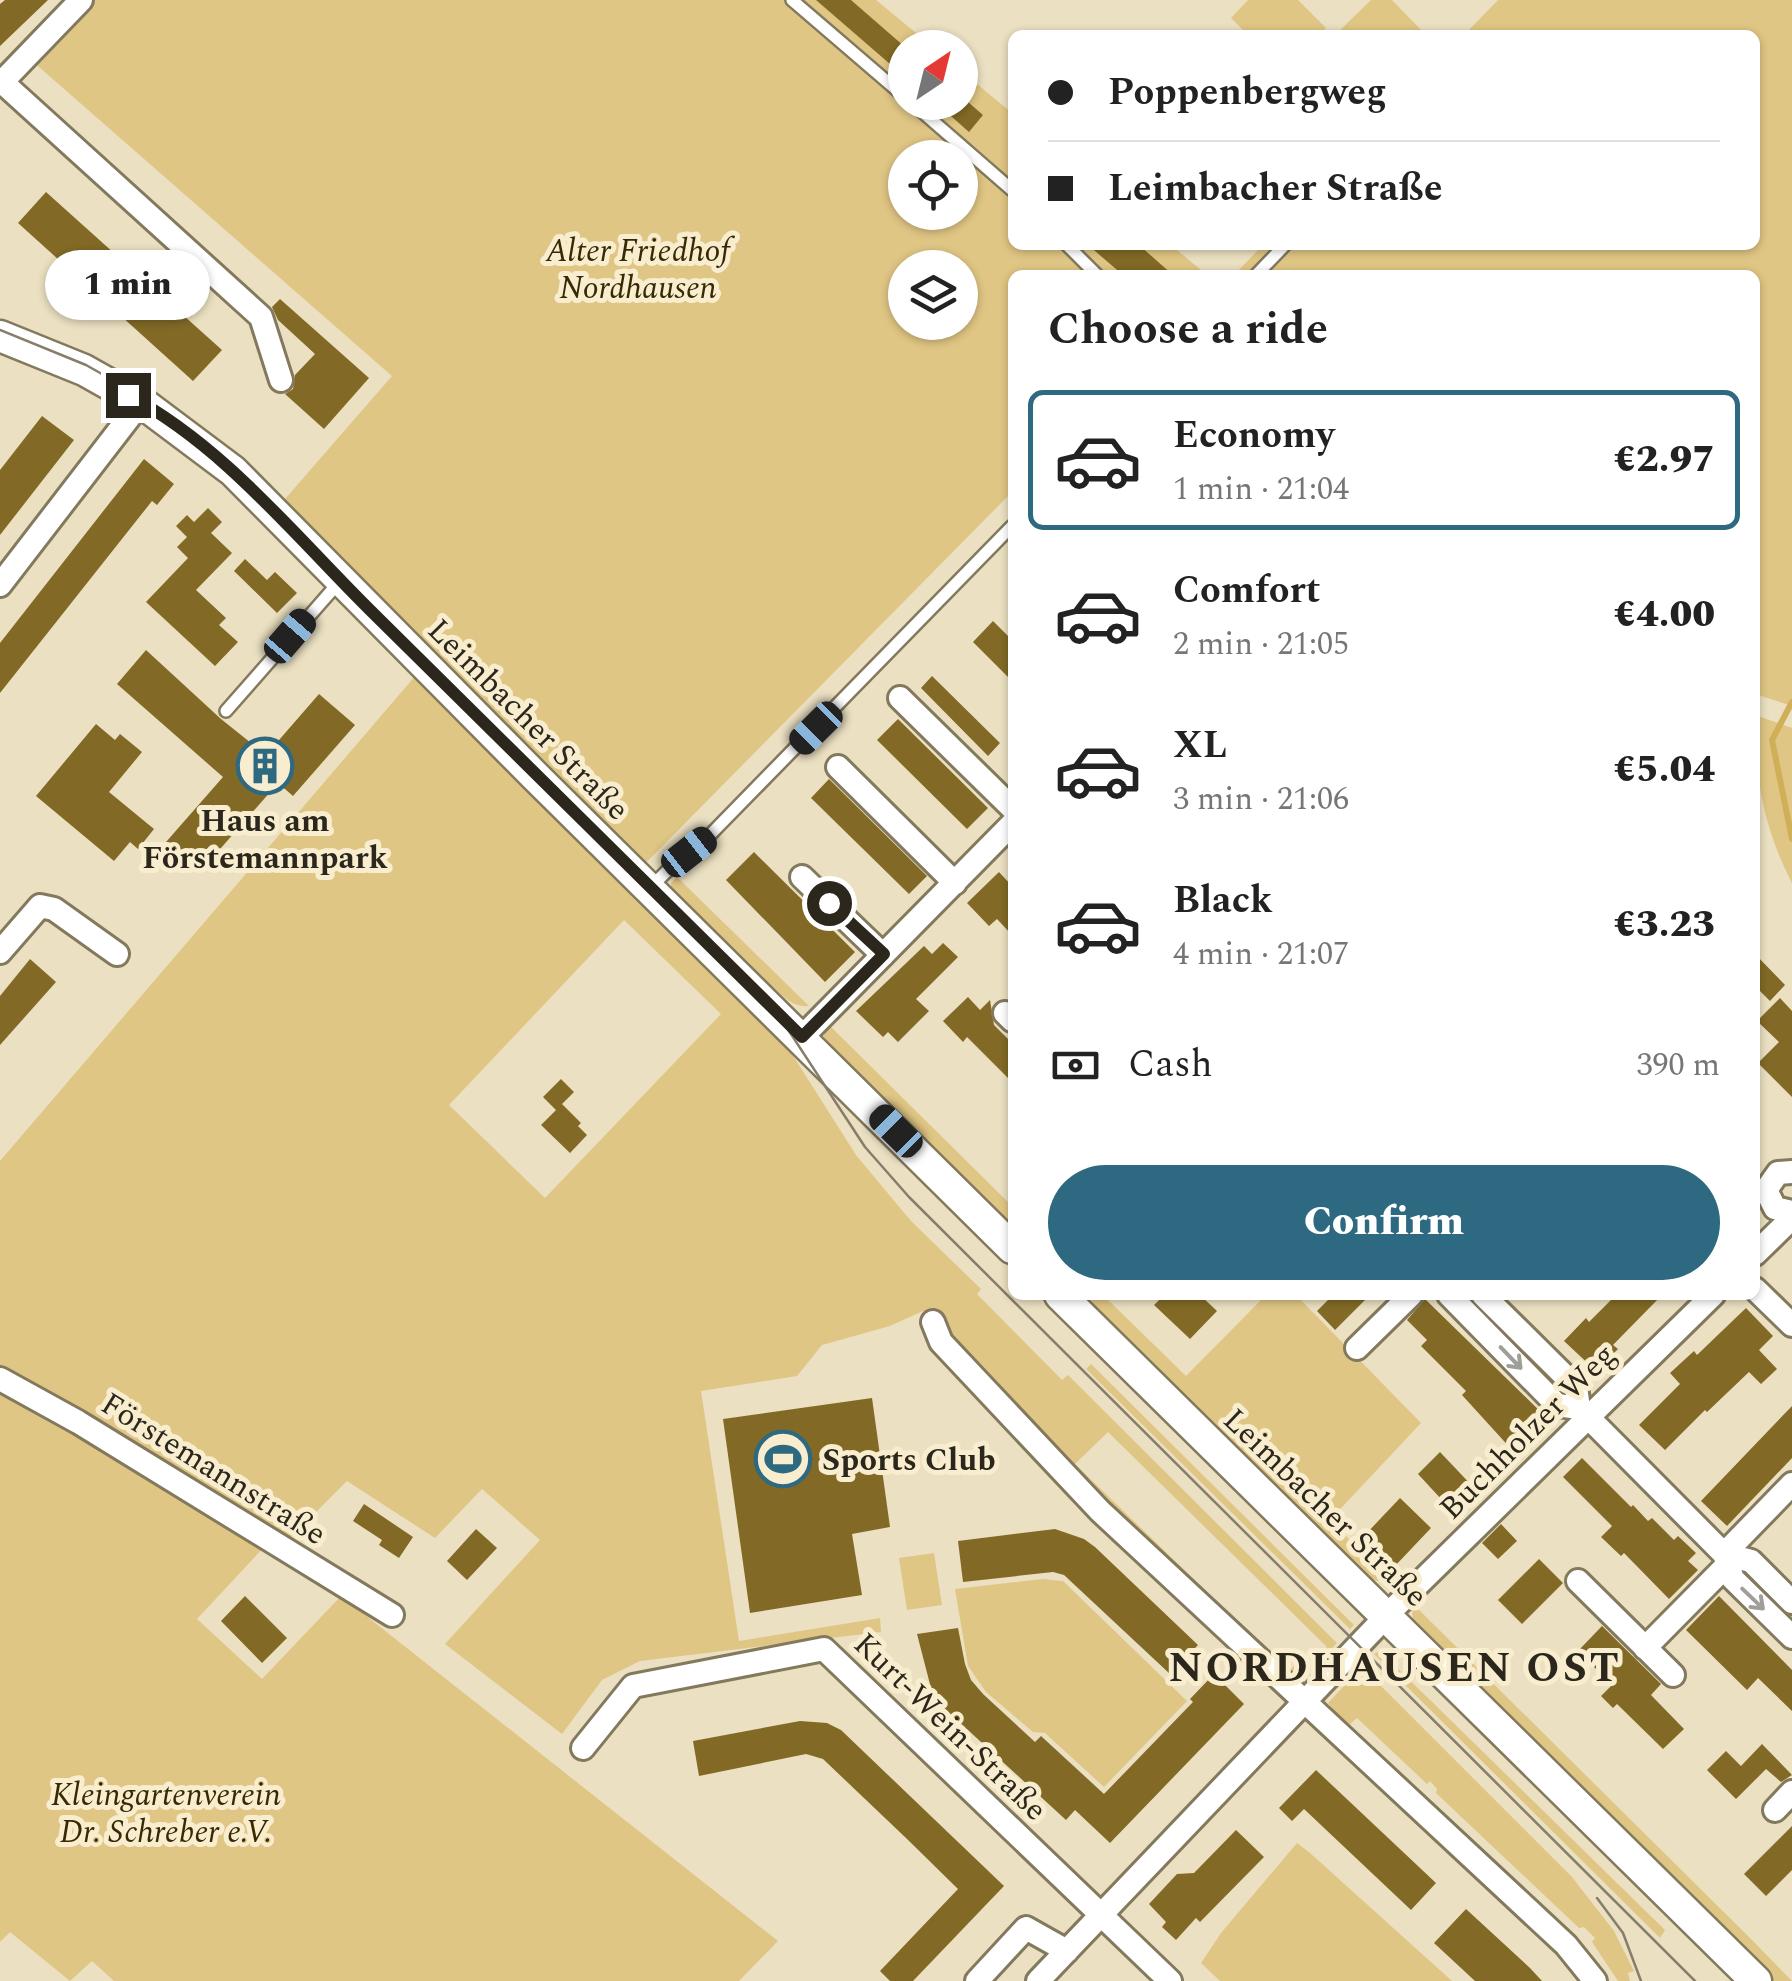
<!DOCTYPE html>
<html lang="en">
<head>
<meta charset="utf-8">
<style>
	:root { --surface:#fff; --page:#f2f2f2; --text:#222; --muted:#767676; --line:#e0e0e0; --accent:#2d6980 }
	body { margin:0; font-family:Spectral,serif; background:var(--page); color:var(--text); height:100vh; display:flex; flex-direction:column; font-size:38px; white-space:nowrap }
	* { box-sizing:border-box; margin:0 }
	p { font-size:32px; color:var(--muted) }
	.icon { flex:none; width:55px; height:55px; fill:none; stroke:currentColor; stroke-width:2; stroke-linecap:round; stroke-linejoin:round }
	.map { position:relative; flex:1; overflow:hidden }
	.sheet { position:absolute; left:1008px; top:270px; width:752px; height:1030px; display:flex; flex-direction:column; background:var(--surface); border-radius:15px; box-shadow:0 2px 8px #0004 }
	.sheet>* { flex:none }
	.guide { position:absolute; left:1008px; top:30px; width:752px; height:220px; border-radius:15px; box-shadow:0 2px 8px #0004; display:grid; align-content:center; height:220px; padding:0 40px; background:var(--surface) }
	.needle { width:65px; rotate:35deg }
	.fabs { position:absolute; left:888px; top:30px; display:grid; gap:20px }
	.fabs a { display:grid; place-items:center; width:90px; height:90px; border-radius:50%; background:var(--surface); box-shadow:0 2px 8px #0004; font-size:50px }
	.end { position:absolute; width:45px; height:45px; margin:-22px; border:12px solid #2c271c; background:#fff; box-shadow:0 0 0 5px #fff }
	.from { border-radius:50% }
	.bubble { position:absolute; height:70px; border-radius:35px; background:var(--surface); box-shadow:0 2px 8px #0004; font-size:32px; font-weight:800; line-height:70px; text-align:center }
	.car { position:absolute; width:30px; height:60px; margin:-30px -15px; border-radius:12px; box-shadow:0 0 8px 2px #0007; background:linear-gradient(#222 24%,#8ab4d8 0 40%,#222 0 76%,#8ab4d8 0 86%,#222 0) }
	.guide b { display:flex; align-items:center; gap:35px; height:95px; font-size:38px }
	.guide b+b { border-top:2px solid var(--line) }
	.guide i { width:25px; height:25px; background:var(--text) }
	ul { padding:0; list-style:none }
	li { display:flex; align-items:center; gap:30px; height:140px; margin:0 20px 15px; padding:0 20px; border:5px solid transparent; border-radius:15px }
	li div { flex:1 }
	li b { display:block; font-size:38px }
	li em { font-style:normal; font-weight:800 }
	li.active { border-color:var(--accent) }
	li>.icon { width:90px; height:90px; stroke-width:1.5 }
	h2 { padding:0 40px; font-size:45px; line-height:120px }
	.pay { display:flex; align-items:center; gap:25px; height:110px; padding:0 40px; font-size:38px }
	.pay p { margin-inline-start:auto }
	.primary-button { display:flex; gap:20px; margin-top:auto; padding:20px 40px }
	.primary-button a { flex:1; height:115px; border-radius:60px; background:var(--accent); color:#fff; font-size:40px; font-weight:800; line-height:115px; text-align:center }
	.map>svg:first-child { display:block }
	.green { fill:#e0c684; fill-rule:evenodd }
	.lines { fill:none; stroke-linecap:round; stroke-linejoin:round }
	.stream { stroke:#cfaf58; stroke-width:6 }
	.building { fill:#826a26 }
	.service-casing { stroke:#83795d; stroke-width:16 }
	.minor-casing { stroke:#83795d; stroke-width:28 }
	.tertiary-casing { stroke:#83795d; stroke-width:35 }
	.service { stroke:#fff; stroke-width:11 }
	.minor { stroke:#fff; stroke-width:22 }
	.tertiary { stroke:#fff; stroke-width:30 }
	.tram { stroke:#867e6a; stroke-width:2.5 }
	.oneway { stroke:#a09e99 }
	.route { stroke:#2c271c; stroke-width:12 }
	.labels { text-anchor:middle; stroke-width:10; stroke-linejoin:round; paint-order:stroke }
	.park-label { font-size:32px; font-style:italic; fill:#372a02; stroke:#f9edcf }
	.street-label { font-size:32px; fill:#2c271c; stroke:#f9edcf }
	.poi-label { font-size:32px; font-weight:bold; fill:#2c271c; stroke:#f9edcf }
	.district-label { font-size:42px; font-weight:bold; letter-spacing:2.5px; fill:#2c271c; stroke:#f9edcf }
</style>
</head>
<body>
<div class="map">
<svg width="1792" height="1981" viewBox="0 0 1792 1981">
	<rect width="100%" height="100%" fill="#ebe0c2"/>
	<path class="green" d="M90,0H876L933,47L905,48V102H960V70L1012,113V245H1171L1207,275H1012V492L628,881L771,1021L856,1155L911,1221L981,1289L977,1294L1062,1380L1068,1375L1337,1643C1324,1657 1313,1677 1292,1676L1242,1634L1247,1630L1289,1671L1296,1664L1305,1672L1327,1647L1108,1432L1075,1464L1235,1619L1231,1623L1070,1468L923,1311L890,1326L822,1345L797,1376L701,1391L739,1641L880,1618L881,1632L640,1661L602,1680L562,1734L445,1644L540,1540L482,1489L435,1538L347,1481L290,1538L278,1532L197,1619L262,1679L341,1596L778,1941L739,1981H114L92,1961L70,1981L10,1932L0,1942V1161L434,654L285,499L392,376L31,60ZM905,158H960V212H905ZM905,268H960V322H905ZM624,920L721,1014L545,1198L449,1105Z
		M1248,0H1298L1326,28L1319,35H1248L1231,18Z
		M1371,0H1392L1425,34L1335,35Z
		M1498,0H1792V706L1755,694V275H1234L1263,245H1755V35H1464Z
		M1755,715L1792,728V883C1763,827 1755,778 1755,715Z
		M677,877L809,1006C792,1007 784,997 772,986L767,990L672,896L671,883Z
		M827,1023L1012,1206V1234L827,1046L823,1033Z
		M1075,1295H1103L1186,1376L1266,1295H1296L1421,1423L1330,1520L1392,1583L1373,1580L1362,1571L1358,1575Z
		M1091,1364L1354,1625L1350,1629L1086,1369Z
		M934,1553L942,1605L907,1610L899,1558Z
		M1043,1579L1063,1581L1187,1701L1104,1787L1045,1733L1033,1732L986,1692L968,1666L955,1589Z
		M1412,1603L1752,1940L1792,1981H1768L1413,1626Z
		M1380,1651L1665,1930L1660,1938L1374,1654Z
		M1362,1667L1572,1877L1614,1931L1634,1971L1628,1973L1630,1981H1618L1592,1942L1595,1938L1584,1927L1579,1928L1436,1793L1437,1789L1430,1781L1427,1784L1357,1718L1347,1727L1328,1703Z
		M1297,1843L1310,1853L1452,1981H1220L1201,1963L1221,1933Z"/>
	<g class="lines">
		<path class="stream" d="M1792,702L1772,740L1792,839"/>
	</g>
	<path class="building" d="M5,0H48L0,46V4Z
		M816,0H851L905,47V77Z
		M935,102H968L983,115L969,132Z
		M46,192L222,350L193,381L18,223Z
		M1088,245H1139L1173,275H1123Z
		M280,299L369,378L324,429L285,394L293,389L295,375L315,354L278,320L272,307Z
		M42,416L74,440L0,535V470Z
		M144,459L174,484L157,505L152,501L0,693V643Z
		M208,508L222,522L211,533L232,553L196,590L226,618L219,625L238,642L215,666L146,602L188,558L177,547L187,537L176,526L187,515L194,522Z
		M245,559L267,580L275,572L297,593L277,613L234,571Z
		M993,621L1012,640V681L973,642Z
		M146,650L221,719L266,755L319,694L355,725L293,796L278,783L200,872L166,842L223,777L117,684Z
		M932,676L1000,743L988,756L921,688Z
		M898,719L988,808L967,829L877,740Z
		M96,724L115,740L120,734L142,752L109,792L154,829L138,849L130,842L114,861L36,796Z
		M829,779L927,876L909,894L811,798Z
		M754,852L855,952L825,982L726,880Z
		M999,872L1012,886V935L997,919L989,926L967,903Z
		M943,943L958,957L916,999L929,1011L898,1042L888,1032L883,1037L856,1011L924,946L932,954Z
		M1755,954L1785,985L1770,1001L1755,986Z
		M30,959L56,982L0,1045V996Z
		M968,997L980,1010L990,1000L994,1025L1012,1043V1082L967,1037L963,1042L943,1021Z
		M1780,998L1792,1011V1097L1758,1063L1779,1042L1757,1021Z
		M561,1079L574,1092L562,1104L581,1123L578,1126L587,1135L570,1153L541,1125L556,1110L543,1097Z
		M1164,1295H1200L1217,1311L1190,1339L1154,1305Z
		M1333,1295H1370L1335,1330L1317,1311Z
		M1616,1295H1662L1613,1345L1618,1349L1596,1371L1564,1341L1586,1318L1589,1322Z
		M1425,1299L1546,1417L1513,1451L1462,1395L1466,1391L1421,1346L1427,1340L1407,1320Z
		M1746,1308L1773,1336L1759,1350L1777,1369L1761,1384L1749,1372L1707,1412L1705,1410L1665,1450L1639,1425L1680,1384L1670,1373L1694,1351L1697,1355Z
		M872,1398L890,1527L852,1534L862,1595L750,1613L723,1419Z
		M1792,1406V1458L1727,1526L1701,1501Z
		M1440,1452L1476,1490L1454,1513L1418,1474Z
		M1582,1458L1631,1507L1633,1505L1648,1521L1652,1518L1674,1540L1678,1536L1696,1553L1688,1561L1698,1570L1669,1599L1624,1553L1621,1556L1601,1537L1612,1526L1563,1477Z
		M1400,1498L1431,1528L1395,1566L1364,1536Z
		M364,1504L413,1537L399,1558L379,1545L382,1540L353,1521Z
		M1501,1524L1517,1541L1498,1559L1482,1543Z
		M476,1529L497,1548L467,1580L447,1561Z
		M1055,1529L1084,1539L1095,1547L1198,1645L1170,1674L1064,1575L1053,1572L963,1582L958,1541Z
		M1539,1559L1563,1583L1522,1624L1498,1600Z
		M245,1596L287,1638L262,1663L221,1621Z
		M1719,1596L1792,1670V1711L1758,1678L1747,1690L1686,1630Z
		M1602,1626L1661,1684L1651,1695L1684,1729L1663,1749L1617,1704L1613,1708L1601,1696L1612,1685L1578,1651Z
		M958,1628L965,1664L971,1680L983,1694L1035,1742L1041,1736L1104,1794L1193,1702L1190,1699L1214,1674L1244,1704L1110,1843L1075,1810L1066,1820L944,1708L932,1692L917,1634Z
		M800,1721L827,1723L841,1730L1004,1886L913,1981H890L880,1971L958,1889L906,1838L823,1759L806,1754L699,1776L693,1741Z
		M1762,1744L1792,1775L1781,1782L1766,1769L1736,1799L1707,1770L1726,1751L1741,1766Z
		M1316,1770L1436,1883L1411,1910L1304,1809L1292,1821L1279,1808Z
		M1792,1826V1870L1766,1896L1744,1874Z
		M1236,1830L1264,1857L1200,1922L1196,1918L1176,1940L1162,1927L1166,1922L1149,1904L1177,1874L1194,1873Z
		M1466,1909L1530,1968L1542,1981H1475L1434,1943Z"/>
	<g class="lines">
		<g class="service-casing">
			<path id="service" d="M792,0L905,97
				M911,102L1012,190
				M1067,245L1097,275
				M1256,275L1285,245
				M226,711L340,581
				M651,887L672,866L706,839L1012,526"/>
		</g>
		<g class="minor-casing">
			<path id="minor" d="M2,82L261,317L281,380
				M0,84L81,0
				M0,585L141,402
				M900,698L1012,808
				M838,767L955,883
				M802,877L883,955
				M0,952L40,906L54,909L117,954
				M1005,1013L1012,1020
				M802,1037L1012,824
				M1792,1172L1778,1173L1766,1190L1775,1208L1792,1212
				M1755,1254L1792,1218
				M1755,1289L1792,1325
				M1449,1295L1557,1405L1579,1408
				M1483,1295L1576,1387L1579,1408L1724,1554L1733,1579L1792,1637
				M933,1322L941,1342L1100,1511L1566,1945L1595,1981
				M1357,1348L1411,1295
				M0,1379L78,1422L392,1615
				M1724,1554L1792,1484
				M1724,1554L1751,1561L1792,1602
				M1578,1581L1673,1675
				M1645,1648L1728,1564
				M583,1748L633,1686L824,1649L1170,1981
				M1775,1810L1792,1792
				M977,1981L1026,1928L1067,1951
				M1038,1981L1394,1608L1713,1295"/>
		</g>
		<g class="tertiary-casing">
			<path id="tertiary" d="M0,336L84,370L141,402L233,471L535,776L1012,1248
				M1060,1295L1756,1981"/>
		</g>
		<use href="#service" class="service"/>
		<use href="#minor" class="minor"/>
		<use href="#tertiary" class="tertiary"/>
		<path class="tram" d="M0,330L86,365L139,395L171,416L236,469L538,773L766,996L865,1147L909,1197L1695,1981
			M1597,1898L1623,1933L1641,1981"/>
	</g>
	<defs><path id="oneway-shaft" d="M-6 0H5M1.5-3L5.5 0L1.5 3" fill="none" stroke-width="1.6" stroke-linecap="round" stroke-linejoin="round" transform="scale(2.5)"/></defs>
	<g class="oneway">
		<use href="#oneway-shaft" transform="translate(1511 1358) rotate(46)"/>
		<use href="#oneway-shaft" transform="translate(1753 1599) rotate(44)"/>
	</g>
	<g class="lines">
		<path class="route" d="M128,395C224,446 295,536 371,611C515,753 658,895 802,1037L884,954L829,903"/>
	</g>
	<defs>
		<g id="building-ring" transform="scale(2.875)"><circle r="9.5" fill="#f9edcf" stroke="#2d6980" stroke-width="1.5"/><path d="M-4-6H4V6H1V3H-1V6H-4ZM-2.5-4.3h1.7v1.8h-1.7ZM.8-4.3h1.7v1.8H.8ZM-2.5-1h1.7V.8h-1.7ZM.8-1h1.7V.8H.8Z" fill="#2d6980"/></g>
		<g id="stadium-ring" transform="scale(2.875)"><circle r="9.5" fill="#f9edcf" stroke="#2d6980" stroke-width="1.5"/><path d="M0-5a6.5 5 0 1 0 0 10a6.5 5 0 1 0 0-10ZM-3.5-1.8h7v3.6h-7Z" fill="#2d6980"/></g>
	</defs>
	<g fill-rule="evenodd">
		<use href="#building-ring" x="265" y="766"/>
		<use href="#stadium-ring" x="783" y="1459"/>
	</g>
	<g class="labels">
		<g class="park-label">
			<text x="638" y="261">Alter Friedhof<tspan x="638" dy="37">Nordhausen</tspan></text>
			<text x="166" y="1805">Kleingartenverein<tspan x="166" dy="37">Dr. Schreber e.V.</tspan></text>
		</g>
		<g class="street-label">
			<text transform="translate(529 719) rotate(45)" y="11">Leimbacher Straße</text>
			<text transform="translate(1527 1431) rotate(-45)" y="11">Buchholzer Weg</text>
			<text transform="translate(214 1468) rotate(32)" y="11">Förstemannstraße</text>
			<text transform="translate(1326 1507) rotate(44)" y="11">Leimbacher Straße</text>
			<text transform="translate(951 1726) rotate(44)" y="11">Kurt-Wein-Straße</text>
		</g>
		<g class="poi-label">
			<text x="265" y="831">Haus am<tspan x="265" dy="37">Förstemannpark</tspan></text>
			<text x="822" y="1470" text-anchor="start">Sports Club</text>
		</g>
		<g class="district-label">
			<text x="1395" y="1681">NORDHAUSEN OST</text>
		</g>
	</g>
</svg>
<div class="fabs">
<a><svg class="needle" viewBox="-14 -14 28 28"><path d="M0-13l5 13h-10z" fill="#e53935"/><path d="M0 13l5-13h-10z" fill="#767676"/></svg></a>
<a><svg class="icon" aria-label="locate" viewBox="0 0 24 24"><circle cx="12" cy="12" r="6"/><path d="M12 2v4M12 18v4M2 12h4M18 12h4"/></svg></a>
<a><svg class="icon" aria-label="layers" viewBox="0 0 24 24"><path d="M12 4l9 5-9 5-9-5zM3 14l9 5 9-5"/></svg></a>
</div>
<i class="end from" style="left:829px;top:903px"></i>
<i class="end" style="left:128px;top:395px"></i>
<div class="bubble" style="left:45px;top:250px;width:165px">1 min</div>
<i class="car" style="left:290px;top:636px;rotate:41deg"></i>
<i class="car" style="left:816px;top:728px;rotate:225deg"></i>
<i class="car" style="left:689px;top:852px;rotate:52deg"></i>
<i class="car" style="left:896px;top:1131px;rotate:315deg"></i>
<div class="guide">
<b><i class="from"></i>Poppenbergweg</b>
<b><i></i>Leimbacher Straße</b>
</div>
<section class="sheet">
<h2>Choose a ride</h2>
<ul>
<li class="active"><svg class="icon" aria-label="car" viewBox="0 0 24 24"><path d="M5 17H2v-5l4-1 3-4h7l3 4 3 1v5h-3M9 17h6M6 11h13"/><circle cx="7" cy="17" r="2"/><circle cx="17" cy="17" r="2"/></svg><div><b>Economy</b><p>1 min · 21:04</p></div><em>€2.97</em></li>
<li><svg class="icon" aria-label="car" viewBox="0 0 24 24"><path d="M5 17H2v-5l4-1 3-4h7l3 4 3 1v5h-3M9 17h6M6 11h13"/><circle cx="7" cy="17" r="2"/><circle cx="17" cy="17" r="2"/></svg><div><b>Comfort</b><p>2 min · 21:05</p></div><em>€4.00</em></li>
<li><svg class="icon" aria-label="car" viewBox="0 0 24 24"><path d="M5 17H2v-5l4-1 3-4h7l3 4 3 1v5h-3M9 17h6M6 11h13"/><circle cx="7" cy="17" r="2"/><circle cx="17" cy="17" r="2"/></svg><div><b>XL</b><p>3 min · 21:06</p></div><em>€5.04</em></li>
<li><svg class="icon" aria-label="car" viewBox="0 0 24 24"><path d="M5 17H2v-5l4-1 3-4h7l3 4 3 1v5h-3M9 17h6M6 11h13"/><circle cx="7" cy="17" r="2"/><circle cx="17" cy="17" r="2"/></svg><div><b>Black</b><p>4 min · 21:07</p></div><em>€3.23</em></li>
</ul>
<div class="pay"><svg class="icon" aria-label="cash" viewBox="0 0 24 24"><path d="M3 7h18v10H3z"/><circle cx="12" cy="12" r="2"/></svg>Cash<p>390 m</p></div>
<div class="primary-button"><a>Confirm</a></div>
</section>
</div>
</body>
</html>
